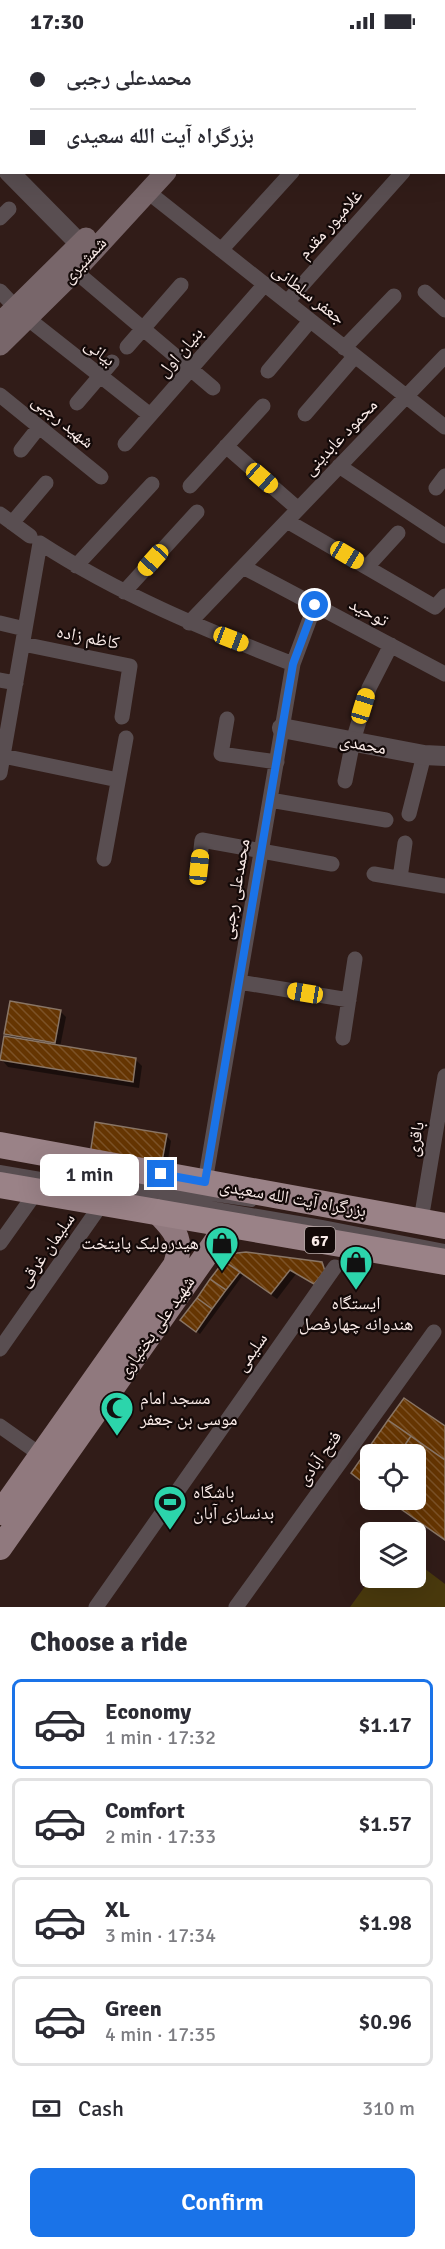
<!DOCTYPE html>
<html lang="en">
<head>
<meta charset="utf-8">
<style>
	:root { --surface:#fff; --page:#f2f2f3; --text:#2b2b33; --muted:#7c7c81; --line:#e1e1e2; --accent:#1a73e8 }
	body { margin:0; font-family:Signika,"Noto Naskh Arabic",sans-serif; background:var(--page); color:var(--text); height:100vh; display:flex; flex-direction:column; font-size:22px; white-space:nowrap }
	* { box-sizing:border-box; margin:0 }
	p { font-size:20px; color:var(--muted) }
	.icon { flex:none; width:33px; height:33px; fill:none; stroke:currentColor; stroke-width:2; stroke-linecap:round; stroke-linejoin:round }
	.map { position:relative; height:1565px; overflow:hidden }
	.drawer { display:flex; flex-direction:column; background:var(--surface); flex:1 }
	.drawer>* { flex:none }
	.guide { position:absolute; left:0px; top:0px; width:446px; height:132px; box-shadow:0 6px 24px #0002; display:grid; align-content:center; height:132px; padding:0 30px; background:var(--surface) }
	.controls { position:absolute; left:360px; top:1402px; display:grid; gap:12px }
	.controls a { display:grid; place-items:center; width:66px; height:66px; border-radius:9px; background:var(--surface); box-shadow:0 6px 24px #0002; font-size:30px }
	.end { position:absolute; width:27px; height:27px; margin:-14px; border:8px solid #1a73e8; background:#fff; box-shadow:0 0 0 3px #fff }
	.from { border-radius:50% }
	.bubble { position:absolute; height:42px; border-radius:9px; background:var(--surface); box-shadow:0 6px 24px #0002; font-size:20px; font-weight:600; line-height:42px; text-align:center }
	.car { position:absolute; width:18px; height:36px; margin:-18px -9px; border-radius:8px; box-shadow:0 0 4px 2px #0007; background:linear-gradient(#f5c518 24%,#345 0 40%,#f5c518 0 76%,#345 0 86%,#f5c518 0) }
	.guide b { display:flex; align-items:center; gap:21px; height:57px; font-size:22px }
	.guide b+b { border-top:2px solid var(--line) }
	.guide i { width:15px; height:15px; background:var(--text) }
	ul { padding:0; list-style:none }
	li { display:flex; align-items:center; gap:18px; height:90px; margin:0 12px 9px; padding:0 18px; border:3px solid var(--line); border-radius:9px }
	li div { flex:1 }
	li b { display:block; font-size:22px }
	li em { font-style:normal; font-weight:600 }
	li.current { border-color:var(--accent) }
	li>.icon { width:54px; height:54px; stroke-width:1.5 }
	h2 { padding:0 30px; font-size:27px; line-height:72px }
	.pay { display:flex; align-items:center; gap:15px; height:66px; padding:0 30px; font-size:22px }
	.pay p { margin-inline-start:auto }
	.primary-button { display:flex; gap:12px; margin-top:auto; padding:12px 30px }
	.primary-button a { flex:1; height:69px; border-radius:9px; background:var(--accent); color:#fff; font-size:24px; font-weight:600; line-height:69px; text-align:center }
	.status { display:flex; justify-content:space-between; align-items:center; height:42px; padding:0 30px; background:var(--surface); direction:ltr }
	.status svg { height:16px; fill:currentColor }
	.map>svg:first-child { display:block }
	.green { fill:url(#green-dots) }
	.pitch { fill:#49390d }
	.shadow { fill:#0007 }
	.building { fill:url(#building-back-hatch); stroke:#897565; stroke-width:1.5 }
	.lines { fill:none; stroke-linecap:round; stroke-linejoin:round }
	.service { stroke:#594e51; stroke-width:8 }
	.minor { stroke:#594e51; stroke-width:15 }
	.tertiary { stroke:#594e51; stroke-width:20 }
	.secondary { stroke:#78666a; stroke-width:21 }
	.primary { stroke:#90797e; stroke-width:24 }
	.trunk { stroke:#9a8287; stroke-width:26 }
	.route { stroke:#1a73e8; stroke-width:8 }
	.labels { text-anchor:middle; stroke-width:4.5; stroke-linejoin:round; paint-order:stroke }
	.shield { fill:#130908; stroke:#b5a8a6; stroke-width:1.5 }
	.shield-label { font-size:16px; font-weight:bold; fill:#fbece9 }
	.street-label { font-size:18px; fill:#fbece9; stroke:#130908 }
	.poi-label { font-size:18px; fill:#fbece9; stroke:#130908; text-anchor:start }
</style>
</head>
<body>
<div class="status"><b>17:30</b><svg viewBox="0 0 49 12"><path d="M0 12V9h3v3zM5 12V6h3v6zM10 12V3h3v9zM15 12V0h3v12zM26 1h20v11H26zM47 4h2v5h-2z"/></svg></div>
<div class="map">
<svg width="445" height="1565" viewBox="0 0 445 1565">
	<defs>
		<pattern id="green-dots" width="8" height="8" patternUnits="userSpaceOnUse" patternTransform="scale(1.5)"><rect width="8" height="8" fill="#49390d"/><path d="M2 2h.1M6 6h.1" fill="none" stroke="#645630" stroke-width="1.8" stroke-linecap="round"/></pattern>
		<pattern id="building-back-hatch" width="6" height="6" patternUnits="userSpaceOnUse" patternTransform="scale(1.5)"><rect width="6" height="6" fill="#653502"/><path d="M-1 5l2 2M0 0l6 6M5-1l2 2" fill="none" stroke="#7c5227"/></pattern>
	</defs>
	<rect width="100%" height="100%" fill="#311c18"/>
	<path class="green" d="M156,0H257L256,2Z"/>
	<path class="pitch" d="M416,1520L445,1542V1565H350L371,1536H416Z"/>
	<path class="shadow" d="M11,961L61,970L66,975L60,1005L135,1017L142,1024L139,1046L8,1025L1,1017L10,997L5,991Z
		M166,1093L171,1099L166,1130L97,1117Z
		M224,1221H321L326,1227L320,1246L296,1232L277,1257L243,1233L200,1292L186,1281Z
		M405,1358L445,1386V1499L387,1458H416V1413H370V1446L352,1431Z"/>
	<path class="building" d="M10,959L61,968L55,1001L4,992Z
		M4,994L136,1016L133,1040L0,1018Z
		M95,1080L167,1092L161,1125L90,1113Z
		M246,1210L322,1220L325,1229L314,1242L290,1228L271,1252L224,1219L229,1212Z
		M224,1219L240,1230L226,1248L210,1237Z
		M210,1237L226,1248L212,1267L197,1256Z
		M197,1256L212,1267L196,1290L180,1278Z
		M404,1356L445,1384V1418L388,1378Z
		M388,1378L411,1394L398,1413H370V1446L351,1431Z
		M411,1394L445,1418V1498L388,1458H416V1413H398Z"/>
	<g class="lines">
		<path class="service" d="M0,1127L322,1182L445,1206
			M103,1139L252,1161"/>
		<path class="minor" d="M409,0L411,2
			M27,2L29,0
			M136,2L137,0
			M0,29L2,28
			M444,32L445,33
			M444,85L445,84
			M148,150L445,385
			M0,176L9,167
			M221,208L292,130
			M75,229L213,346
			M0,249L16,266
			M425,250L445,268
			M287,260L403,130
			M27,276L150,373
			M127,305L181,243
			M344,306L394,254
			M268,329L310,279
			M0,353L101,435
			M77,361L112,320
			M305,372L355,314
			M125,402L265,242
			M226,404L298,467
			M21,408L39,385
			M339,424L445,494
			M190,444L263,364
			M436,446L445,434
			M0,472L30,494
			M287,479L435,565L445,554
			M12,481L46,441
			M76,524L152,442
			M243,525L445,632
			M367,525L398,491
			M124,550L197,470
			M0,581L25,587
			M189,581L445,314
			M23,602L130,624L122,675
			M0,638L16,641
			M227,677L221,712L277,720
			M3,714L118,738
			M0,731L40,501C120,553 206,588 293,622
			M345,739L353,699L369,646L391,603
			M270,758L386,778
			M409,772L424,713
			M104,817L126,696
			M199,825L202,798L332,822
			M374,832L445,844
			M400,836L405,801
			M239,940L349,958
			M343,996L355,917
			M205,1140L293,622L315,563
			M423,1166L445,1034
			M0,1201L37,1149
			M0,1307L103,1160
			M0,1384L41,1413
			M96,1565L335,1225
			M236,1565L434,1290"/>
		<path class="tertiary" d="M9,130L80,202
			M282,686L424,713L445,714"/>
		<path class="secondary" d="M260,2L261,0
			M279,2L281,0
			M0,281L86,196
			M0,303L75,229L166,130"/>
		<path class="primary" d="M0,1471L175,1223C184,1197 174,1187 156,1169
			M0,1506L228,1182"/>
		<path class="trunk" d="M0,1103L445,1184
			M0,1143L445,1220"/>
	</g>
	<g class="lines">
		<path class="route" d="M161,1132L205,1140L293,622L315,563"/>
	</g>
	<defs>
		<g id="shop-pin" transform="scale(1.725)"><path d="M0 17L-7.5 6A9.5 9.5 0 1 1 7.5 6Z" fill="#2cd5ab" stroke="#130908"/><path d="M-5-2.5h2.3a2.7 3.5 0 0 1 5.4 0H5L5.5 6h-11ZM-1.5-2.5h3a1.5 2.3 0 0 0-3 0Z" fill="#111"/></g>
		<g id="mosque-pin" transform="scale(1.725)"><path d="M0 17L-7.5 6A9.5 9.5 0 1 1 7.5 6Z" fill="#2cd5ab" stroke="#130908"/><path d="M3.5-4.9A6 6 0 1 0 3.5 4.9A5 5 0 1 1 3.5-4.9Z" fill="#111"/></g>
		<g id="stadium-pin" transform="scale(1.725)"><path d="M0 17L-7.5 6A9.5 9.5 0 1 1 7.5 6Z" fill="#2cd5ab" stroke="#130908"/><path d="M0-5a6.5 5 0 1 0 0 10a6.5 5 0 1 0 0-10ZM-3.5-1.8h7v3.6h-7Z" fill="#111"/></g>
	</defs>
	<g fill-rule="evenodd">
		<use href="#shop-pin" x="222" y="1201"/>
		<use href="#shop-pin" x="356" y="1220"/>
		<use href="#mosque-pin" x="117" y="1366"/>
		<use href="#stadium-pin" x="170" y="1460"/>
	</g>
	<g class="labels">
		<rect class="shield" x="305" y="1185" width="30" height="26" rx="4.5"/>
		<g class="shield-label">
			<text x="320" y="1204">67</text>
		</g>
		<g class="street-label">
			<text transform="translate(330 182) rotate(-48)" y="6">غلامپور مقدم</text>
			<text transform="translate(84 218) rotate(-47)" y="6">شمشیری</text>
			<text transform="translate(309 252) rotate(38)" y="6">جعفر سلطانی</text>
			<text transform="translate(100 310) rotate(38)" y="6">بیانی</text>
			<text transform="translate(180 310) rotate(-49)" y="6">بنیان اول</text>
			<text transform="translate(63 379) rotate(39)" y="6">شهید رجبی</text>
			<text transform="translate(340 395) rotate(-46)" y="6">محمود عابدینی</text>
			<text transform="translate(369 570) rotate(28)" y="6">توحید</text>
			<text transform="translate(88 595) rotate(11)" y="6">کاظم زاده</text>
			<text transform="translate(363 702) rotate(11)" y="6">محمدی</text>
			<text transform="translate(235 847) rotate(-80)" y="6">محمدعلی رجبی</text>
			<text transform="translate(415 1097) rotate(-80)" y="6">باقری</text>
			<text transform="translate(293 1156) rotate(10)" y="6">بزرگراه آیت الله سعیدی</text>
			<text transform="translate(46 1208) rotate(-55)" y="6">سلیمان غرقی</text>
			<text transform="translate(156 1285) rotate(-55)" y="6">شهید علی بختیاری</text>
			<text transform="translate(251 1310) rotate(-55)" y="6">سلیمی</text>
			<text transform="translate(319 1416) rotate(-54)" y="6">فتح آبادی</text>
		</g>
		<g class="poi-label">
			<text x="199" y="1207" text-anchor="end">هیدرولیک پایتخت</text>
			<text x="356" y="1267" text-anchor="middle">ایستگاه<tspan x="356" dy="21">هندوانه چهارفصل</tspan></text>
			<text x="140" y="1362">مسجد امام<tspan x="140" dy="21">موسی بن جعفر</tspan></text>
			<text x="193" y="1456">باشگاه<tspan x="193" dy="21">بدنسازی آبان</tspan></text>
		</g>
	</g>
</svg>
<div class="controls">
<a><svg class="icon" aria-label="locate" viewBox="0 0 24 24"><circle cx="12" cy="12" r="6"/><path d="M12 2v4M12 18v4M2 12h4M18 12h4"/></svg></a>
<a><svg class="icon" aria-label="layers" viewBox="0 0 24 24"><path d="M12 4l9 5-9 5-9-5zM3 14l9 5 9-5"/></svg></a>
</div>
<i class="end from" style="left:315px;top:563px"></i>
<i class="end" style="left:161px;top:1132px"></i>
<div class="bubble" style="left:40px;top:1112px;width:99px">1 min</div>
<i class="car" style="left:262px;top:436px;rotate:131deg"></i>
<i class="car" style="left:347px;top:513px;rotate:121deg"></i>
<i class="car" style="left:153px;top:518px;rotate:222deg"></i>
<i class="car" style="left:231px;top:597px;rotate:111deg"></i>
<i class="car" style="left:363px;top:664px;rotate:17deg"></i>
<i class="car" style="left:199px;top:825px;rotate:6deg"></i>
<i class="car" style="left:305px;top:951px;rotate:279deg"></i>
<div class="guide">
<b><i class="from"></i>محمدعلی رجبی</b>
<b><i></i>بزرگراه آیت الله سعیدی</b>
</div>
</div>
<section class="drawer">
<h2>Choose a ride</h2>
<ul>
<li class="current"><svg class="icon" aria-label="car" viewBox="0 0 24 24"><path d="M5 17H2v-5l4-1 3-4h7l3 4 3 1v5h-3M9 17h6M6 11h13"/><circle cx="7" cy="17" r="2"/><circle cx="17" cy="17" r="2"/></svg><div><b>Economy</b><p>1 min · 17:32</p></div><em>$1.17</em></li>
<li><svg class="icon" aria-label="car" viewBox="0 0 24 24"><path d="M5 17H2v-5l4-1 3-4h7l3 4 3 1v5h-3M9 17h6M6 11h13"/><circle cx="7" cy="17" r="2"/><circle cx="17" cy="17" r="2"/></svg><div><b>Comfort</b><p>2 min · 17:33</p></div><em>$1.57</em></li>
<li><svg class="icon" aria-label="car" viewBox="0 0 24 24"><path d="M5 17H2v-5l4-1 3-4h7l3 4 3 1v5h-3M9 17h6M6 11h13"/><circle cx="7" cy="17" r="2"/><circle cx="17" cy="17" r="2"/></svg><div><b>XL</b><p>3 min · 17:34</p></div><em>$1.98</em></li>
<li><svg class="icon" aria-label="car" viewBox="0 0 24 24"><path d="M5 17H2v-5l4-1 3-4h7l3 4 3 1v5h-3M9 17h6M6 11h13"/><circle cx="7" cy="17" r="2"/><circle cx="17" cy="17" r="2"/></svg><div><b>Green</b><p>4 min · 17:35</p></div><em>$0.96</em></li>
</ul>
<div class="pay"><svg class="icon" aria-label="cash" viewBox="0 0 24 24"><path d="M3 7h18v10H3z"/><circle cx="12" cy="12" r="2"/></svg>Cash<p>310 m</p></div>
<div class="primary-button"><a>Confirm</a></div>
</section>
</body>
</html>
